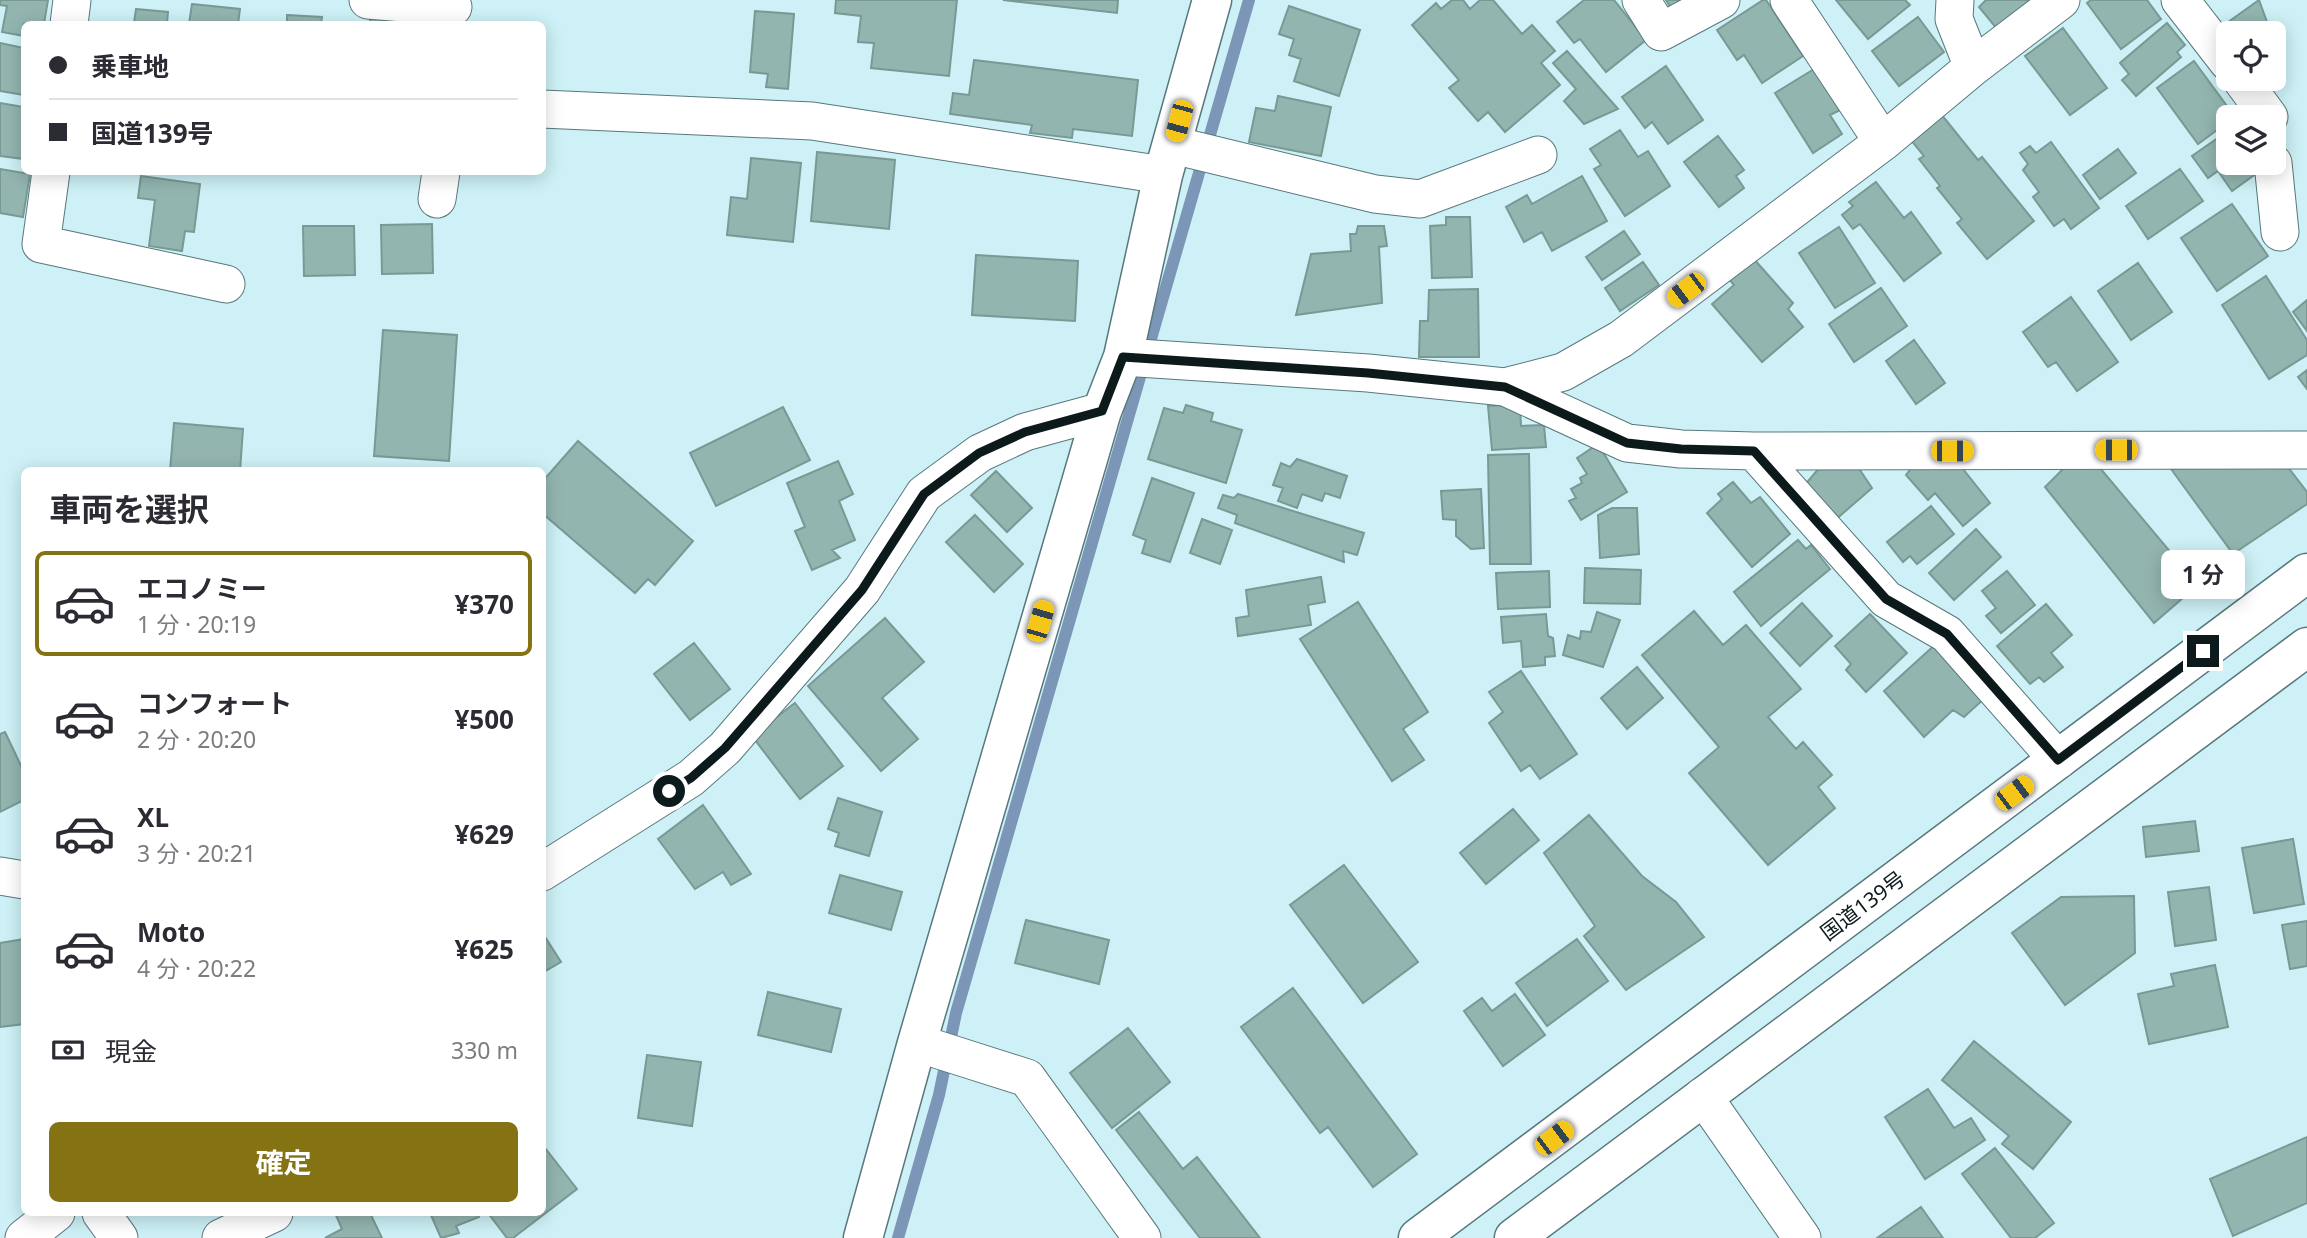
<!DOCTYPE html>
<html lang="ja">
<head>
<meta charset="utf-8">
<style>
	:root { --surface:#fff; --page:#f7f7f7; --text:#2b2b33; --muted:#7c7c81; --line:#e1e1e2; --accent:#847213 }
	body { margin:0; font-family:"Noto Sans","Noto Sans JP",sans-serif; background:var(--page); color:var(--text); height:100vh; display:flex; flex-direction:column; font-size:26px; white-space:nowrap }
	* { box-sizing:border-box; margin:0 }
	p { font-size:23px; color:var(--muted) }
	.icon { flex:none; width:38px; height:38px; fill:none; stroke:currentColor; stroke-width:2; stroke-linecap:round; stroke-linejoin:round }
	.map { position:relative; flex:1; overflow:hidden }
	.drawer { position:absolute; left:21px; top:467px; width:525px; height:749px; display:flex; flex-direction:column; background:var(--surface); border-radius:10px; box-shadow:0 4px 18px #0003 }
	.drawer>* { flex:none }
	.banner { position:absolute; left:21px; top:21px; width:525px; height:154px; border-radius:10px; box-shadow:0 4px 18px #0003; display:grid; align-content:center; height:154px; padding:0 28px; background:var(--surface) }
	.controls { position:absolute; left:2216px; top:21px; display:grid; gap:14px }
	.controls a { display:grid; place-items:center; width:70px; height:70px; border-radius:10px; background:var(--surface); box-shadow:0 4px 18px #0003; font-size:35px }
	.end { position:absolute; width:32px; height:32px; margin:-16px; border:9px solid #0d1a1c; background:#fff; box-shadow:0 0 0 4px #fff }
	.from { border-radius:50% }
	.bubble { position:absolute; height:49px; border-radius:10px; background:var(--surface); box-shadow:0 4px 18px #0003; font-size:23px; font-weight:700; line-height:49px; text-align:center }
	.car { position:absolute; width:21px; height:42px; margin:-21px -10px; border-radius:9px; box-shadow:0 0 5px 2px #0007; background:linear-gradient(#f5c518 24%,#345 0 40%,#f5c518 0 76%,#345 0 86%,#f5c518 0) }
	.banner b { display:flex; align-items:center; gap:24px; height:66px; font-size:26px }
	.banner b+b { border-top:2px solid var(--line) }
	.banner i { width:18px; height:18px; background:var(--text) }
	ul { padding:0; list-style:none }
	li { display:flex; align-items:center; gap:21px; height:105px; margin:0 14px 10px; padding:0 14px; border:4px solid transparent; border-radius:10px }
	li div { flex:1 }
	li b { display:block; font-size:26px }
	li em { font-style:normal; font-weight:700 }
	li.active { border-color:var(--accent) }
	li>.icon { width:63px; height:63px; stroke-width:1.5 }
	h2 { padding:0 28px; font-size:32px; line-height:84px }
	.pay { display:flex; align-items:center; gap:18px; height:77px; padding:0 28px; font-size:26px }
	.pay p { margin-inline-start:auto }
	.button { display:flex; gap:14px; margin-top:auto; padding:14px 28px }
	.button a { flex:1; height:80px; border-radius:10px; background:var(--accent); color:#fff; font-size:28px; font-weight:700; line-height:80px; text-align:center }
	.map>svg:first-child { display:block }
	.lines { fill:none; stroke-linecap:round; stroke-linejoin:round }
	.stream { stroke:#7b96b6; stroke-width:12 }
	.building { fill:#93b5b0; stroke:#789994; stroke-width:2 }
	.street-casing { stroke:#58787d; stroke-width:39 }
	.secondary-casing { stroke:#58787d; stroke-width:41 }
	.highway-casing { stroke:#58787d; stroke-width:41 }
	.street { stroke:#fff; stroke-width:37 }
	.secondary { stroke:#fff; stroke-width:38 }
	.highway { stroke:#fff; stroke-width:38 }
	.route { stroke:#0d1a1c; stroke-width:9 }
	.labels { text-anchor:middle; stroke-width:5; stroke-linejoin:round; paint-order:stroke }
	.street-label { font-size:21px; fill:#0d1a1c; stroke:#fff }
</style>
</head>
<body>
<div class="map">
<svg width="2307" height="1238" viewBox="0 0 2307 1238">
	<rect width="100%" height="100%" fill="#cdf1f6"/>
	<g class="lines">
		<path class="stream" d="M898,1238L939,1095L956,1013L1249,0"/>
	</g>
	<path class="building" d="M0,0H48L44,24H24V36L2,32L7,6L0,5Z
		M836,0H957L949,76L871,68L874,43L858,42L861,16L835,13Z
		M1003,0H1118L1117,13Z
		M1452,0H1463L1470,9L1480,0H1493L1522,34L1532,25L1555,51L1541,63L1560,85L1505,132L1488,112L1478,121L1449,88L1459,80L1412,25L1436,3L1441,9Z
		M1584,0H1614L1646,40L1606,72L1580,39L1574,43L1557,22Z
		M1666,0H1685L1671,8Z
		M1763,0H1766L1803,56L1762,83L1744,55L1737,60L1717,30Z
		M1836,0H1905L1910,5L1868,39Z
		M1986,0H2041L1997,29L1979,7Z
		M2091,0H2147L2161,19L2121,49L2087,3Z
		M2259,0L2271,33H2229L2224,25Z
		M192,4L240,9L238,24H189Z
		M1289,6L1360,30L1339,96L1294,81L1301,59L1289,55L1294,39L1279,34Z
		M136,9L168,12L167,24H121L122,22L134,23Z
		M370,10L427,14L426,24H370Z
		M755,11L794,14L788,89L766,87L768,74L750,72Z
		M287,15L322,17L321,24H287Z
		M1918,17L1944,52L1899,86L1872,51Z
		M2167,23L2185,45L2177,52L2181,57L2136,96L2122,80L2129,74L2120,63Z
		M2063,28L2107,88L2070,115L2025,56Z
		M0,43L24,48V95L0,91Z
		M1567,51L1618,109L1584,124L1564,101L1576,89L1553,63Z
		M2273,52L2281,63L2273,68Z
		M974,60L1138,80L1132,136L1073,129L1072,138L1030,133L1032,125L950,114L953,93L969,95Z
		M2194,61L2227,106L2217,114L2225,124L2198,144L2157,88Z
		M1666,66L1703,120L1668,144L1652,122L1645,128L1622,97Z
		M1814,69L1840,110L1830,115L1842,134L1813,153L1775,93Z
		M1278,96L1331,107L1321,156L1249,142L1256,108L1275,111Z
		M0,103L24,107V159L0,156Z
		M1941,114L1978,160L1982,157L2034,221L1987,259L1957,223L1962,219L1937,188L1940,186L1919,159L1924,156L1910,139Z
		M1620,130L1638,157L1648,151L1670,186L1625,216L1594,169L1601,165L1590,149Z
		M2228,131V163H2260L2264,168L2232,191L2218,171L2208,178L2192,156Z
		M1718,136L1744,170L1736,176L1744,188L1719,207L1684,162Z
		M2051,142L2099,208L2071,229L2064,219L2054,226L2033,197L2039,192L2023,170L2028,164L2020,153L2030,146L2036,153Z
		M2118,149L2136,173L2100,199L2083,175Z
		M817,152L895,160L889,229L811,221Z
		M751,158L801,163L793,242L727,235L731,197L747,199Z
		M0,169L30,174L23,217L0,213Z
		M2180,169L2203,201L2148,239L2126,206Z
		M141,176L200,184L194,232L185,231L182,251L149,246L155,200L138,198Z
		M1582,176L1607,221L1552,251L1542,232L1524,242L1506,207L1527,195L1532,204Z
		M1876,182L1904,218L1911,212L1941,253L1904,281L1860,224L1853,229L1842,215L1853,206L1849,202Z
		M2232,204L2268,256L2217,291L2181,238Z
		M1446,217H1470L1472,277L1432,278L1430,226L1446,225Z
		M432,224L433,273L382,274L381,225Z
		M303,226H354L355,275L304,276Z
		M1358,226H1384L1387,246L1379,247L1382,303L1296,315L1311,254L1351,251L1350,234H1356Z
		M1839,227L1875,283L1835,308L1799,253Z
		M1624,231L1640,254L1602,280L1586,257Z
		M976,255L1078,261L1075,321L972,315Z
		M1753,258L1793,303L1788,309L1803,327L1762,362L1712,304L1734,285L1729,279Z
		M1643,262L1659,285L1620,311L1605,288Z
		M2138,263L2172,312L2131,340L2098,291Z
		M2266,276L2307,340V355L2269,379L2222,305Z
		M1881,288L1907,326L1854,362L1829,324Z
		M1478,289L1479,357H1419L1420,321H1428L1429,290Z
		M2071,297L2118,362L2077,391L2056,362L2048,367L2023,332Z
		M2307,300V331L2293,312Z
		M383,330L457,335L449,461L374,456Z
		M1914,340L1945,383L1916,404L1886,361Z
		M2307,370V389L2298,377Z
		M1520,404L1521,426L1544,425L1546,447L1492,450L1488,406Z
		M1186,405L1213,413L1211,421L1242,430L1226,483L1148,459L1164,408L1183,413Z
		M783,407L810,460L716,506L690,453Z
		M174,423L243,429L240,471H170Z
		M578,441L693,541L655,585L648,579L635,593L542,513V482Z
		M1598,444L1627,492L1581,520L1569,501L1576,498L1571,489L1582,483L1580,478L1587,474L1577,458Z
		M1529,454L1531,564H1490L1488,455Z
		M1297,459L1347,476L1340,498L1325,493L1322,501L1302,494L1297,508L1278,501L1283,488L1273,485L1281,463L1290,467Z
		M838,461L853,494L839,501L855,540L832,550L840,558L812,570L795,531L805,527L787,483Z
		M1916,462L1959,464L1990,503L1963,526L1935,493L1928,500L1906,475Z
		M2284,462L2307,492V504L2233,554L2171,469Z
		M1856,464L1872,488L1834,521L1803,487L1820,467Z
		M2100,468L2198,585L2154,623L2045,487L2063,469Z
		M996,471L1032,508L1007,532L971,495Z
		M1152,478L1194,493L1170,562L1142,553L1146,540L1133,535Z
		M1733,482L1751,503L1760,497L1790,534L1752,567L1707,513L1722,499L1718,494Z
		M1481,489L1484,548L1471,549L1456,536V520L1443,519L1441,491Z
		M1238,494L1364,533L1357,555L1343,551L1344,562L1235,523L1237,515L1218,508L1223,495L1234,498Z
		M1931,506L1954,534L1917,564L1910,556L1903,562L1887,542Z
		M1612,508H1637L1639,554L1600,558L1598,515Z
		M975,515L1023,564L994,592L946,542Z
		M1202,519L1232,530L1220,564L1190,553Z
		M1976,529L2001,557L1954,600L1929,573Z
		M1798,540L1806,549L1811,545L1830,569L1761,626L1734,592Z
		M1585,568L1641,570L1640,604L1584,603Z
		M1549,571L1550,607L1498,609L1496,573Z
		M2007,571L2035,605L2001,633L1986,616L1996,608L1982,591Z
		M1321,577L1325,602L1308,605L1311,625L1238,636L1236,618L1249,616L1246,590Z
		M1358,602L1428,712L1403,729L1424,760L1392,781L1300,639Z
		M1802,603L1832,636L1800,666L1770,633Z
		M2046,604L2072,635L2051,653L2063,667L2044,682L2039,677L2030,684L1997,646Z
		M1694,611L1723,645L1746,625L1801,689L1768,717L1796,749L1803,742L1832,775L1818,787L1835,808L1768,865L1689,773L1719,747L1642,655Z
		M1597,612L1620,620L1603,667L1563,655L1568,635L1580,639L1581,631L1591,632Z
		M1546,614L1548,636L1553,638L1555,656L1545,657V665L1523,667L1521,641L1503,643L1501,617Z
		M1870,614L1907,653L1866,692L1846,670L1851,664L1835,646Z
		M885,618L924,662L882,698L918,739L881,771L808,686Z
		M694,643L730,689L690,720L654,674Z
		M1937,643L1986,697L1964,717L1953,710L1924,737L1884,691Z
		M1637,667L1663,698L1627,729L1601,698Z
		M1521,671L1577,754L1540,779L1530,765L1521,771L1489,723L1503,712L1489,692Z
		M795,703L843,766L800,799L752,736Z
		M5,732L24,772V800L0,812V734Z
		M838,798L882,812L869,856L835,846L839,833L828,829Z
		M703,805L751,874L731,885L723,872L695,889L658,839Z
		M1513,809L1539,840L1486,884L1460,853Z
		M1589,815L1642,876L1676,902L1704,937L1626,990L1584,936L1595,926L1544,853Z
		M2195,821L2199,851L2146,857L2143,827Z
		M2293,839L2304,904L2254,913L2242,848Z
		M1344,865L1418,962L1363,1003L1290,905Z
		M840,875L902,892L891,930L829,913Z
		M2209,887L2216,940L2175,946L2168,892Z
		M2134,896L2135,953L2065,1005L2012,933L2061,897Z
		M1026,920L1109,940L1099,984L1015,963Z
		M2307,921V966L2290,969L2282,925Z
		M542,932L561,962L542,973Z
		M24,939V1024L0,1027V943Z
		M1577,939L1608,981L1547,1026L1516,983Z
		M2215,965L2228,1027L2149,1044L2138,994L2174,986L2171,974Z
		M1293,988L1417,1154L1373,1187L1328,1127L1320,1133L1241,1027Z
		M768,992L841,1009L831,1052L758,1035Z
		M1515,994L1545,1035L1503,1066L1464,1011L1482,998L1492,1011Z
		M1128,1028L1170,1082L1112,1128L1070,1073Z
		M1974,1041L2071,1122L2033,1169L2002,1144L2009,1136L1942,1080Z
		M647,1055L701,1062L692,1126L638,1118Z
		M1928,1089L1954,1128L1971,1118L1985,1140L1925,1179L1885,1117Z
		M1139,1112L1183,1169L1197,1157L1260,1238H1200L1116,1130Z
		M2307,1137V1203L2233,1236L2210,1179Z
		M542,1144L577,1189L513,1238H507L488,1213H542Z
		M1995,1148L2054,1223L2035,1238H2011L1962,1174Z
		M1921,1207L1943,1238H1877Z
		M335,1213H370L382,1238H325L342,1229Z
		M430,1213H477L479,1217L456,1226L459,1233L441,1238Z"/>
	<g class="lines">
		<g class="street-casing">
			<path id="street" d="M368,0L453,7
				M1641,0L1661,32L1721,0
				M1789,0L1883,142
				M1955,0L1954,19L1973,67
				M2180,0L2228,62
				M69,24L72,0
				M2241,79L2269,117
				M542,109L812,121L1163,175
				M1173,145L1375,194L1420,199L1538,155
				M2273,163L2280,232
				M51,172L41,244L226,284
				M437,199L441,172
				M1123,357L1368,373L1505,387L1627,443L1681,449L1754,451L2307,450
				M1505,387L1563,372L1621,339L1883,142L1973,67L2061,0
				M1754,451L1886,599L1947,634L2058,760
				M542,872L691,778L725,748L862,590L924,494L980,453L1025,432L1102,411
				M0,876L24,880
				M917,1043L1027,1078L1142,1238
				M1703,1096L1802,1238
				M101,1213L119,1238
				M24,1238L56,1213
				M221,1238L274,1213"/>
		</g>
		<g class="secondary-casing">
			<path id="secondary" d="M863,1238L917,1043L1102,411L1123,357L1163,175L1212,0"/>
		</g>
		<g class="highway-casing">
			<path id="highway" d="M1418,1238L2307,573
				M1514,1238L2307,647"/>
		</g>
		<use href="#street" class="street"/>
		<use href="#secondary" class="secondary"/>
		<use href="#highway" class="highway"/>
	</g>
	<g class="lines">
		<path class="route" d="M669,791L691,778L725,748L862,590L924,494L979,453L1025,432L1102,411L1123,357L1368,373L1505,387L1627,443L1681,449L1754,451L1886,599L1947,634L2058,760L2203,651"/>
	</g>
	<g class="labels">
		<g class="street-label">
			<text transform="translate(1863 906) rotate(-37)" y="7">国道139号</text>
		</g>
	</g>
</svg>
<div class="controls">
<a><svg class="icon" aria-label="locate" viewBox="0 0 24 24"><circle cx="12" cy="12" r="6"/><path d="M12 2v4M12 18v4M2 12h4M18 12h4"/></svg></a>
<a><svg class="icon" aria-label="layers" viewBox="0 0 24 24"><path d="M12 4l9 5-9 5-9-5zM3 14l9 5 9-5"/></svg></a>
</div>
<i class="end from" style="left:669px;top:791px"></i>
<i class="end" style="left:2203px;top:651px"></i>
<div class="bubble" style="left:2161px;top:550px;width:84px">1 分</div>
<i class="car" style="left:1179px;top:121px;rotate:195deg"></i>
<i class="car" style="left:1686px;top:290px;rotate:233deg"></i>
<i class="car" style="left:2116px;top:450px;rotate:270deg"></i>
<i class="car" style="left:1952px;top:451px;rotate:90deg"></i>
<i class="car" style="left:1040px;top:621px;rotate:16deg"></i>
<i class="car" style="left:2014px;top:793px;rotate:53deg"></i>
<i class="car" style="left:1554px;top:1138px;rotate:53deg"></i>
<div class="banner">
<b><i class="from"></i>乗車地</b>
<b><i></i>国道139号</b>
</div>
<section class="drawer">
<h2>車両を選択</h2>
<ul>
<li class="active"><svg class="icon" aria-label="car" viewBox="0 0 24 24"><path d="M5 17H2v-5l4-1 3-4h7l3 4 3 1v5h-3M9 17h6M6 11h13"/><circle cx="7" cy="17" r="2"/><circle cx="17" cy="17" r="2"/></svg><div><b>エコノミー</b><p>1 分 · 20:19</p></div><em>¥370</em></li>
<li><svg class="icon" aria-label="car" viewBox="0 0 24 24"><path d="M5 17H2v-5l4-1 3-4h7l3 4 3 1v5h-3M9 17h6M6 11h13"/><circle cx="7" cy="17" r="2"/><circle cx="17" cy="17" r="2"/></svg><div><b>コンフォート</b><p>2 分 · 20:20</p></div><em>¥500</em></li>
<li><svg class="icon" aria-label="car" viewBox="0 0 24 24"><path d="M5 17H2v-5l4-1 3-4h7l3 4 3 1v5h-3M9 17h6M6 11h13"/><circle cx="7" cy="17" r="2"/><circle cx="17" cy="17" r="2"/></svg><div><b>XL</b><p>3 分 · 20:21</p></div><em>¥629</em></li>
<li><svg class="icon" aria-label="car" viewBox="0 0 24 24"><path d="M5 17H2v-5l4-1 3-4h7l3 4 3 1v5h-3M9 17h6M6 11h13"/><circle cx="7" cy="17" r="2"/><circle cx="17" cy="17" r="2"/></svg><div><b>Moto</b><p>4 分 · 20:22</p></div><em>¥625</em></li>
</ul>
<div class="pay"><svg class="icon" aria-label="cash" viewBox="0 0 24 24"><path d="M3 7h18v10H3z"/><circle cx="12" cy="12" r="2"/></svg>現金<p>330 m</p></div>
<div class="button"><a>確定</a></div>
</section>
</div>
</body>
</html>
